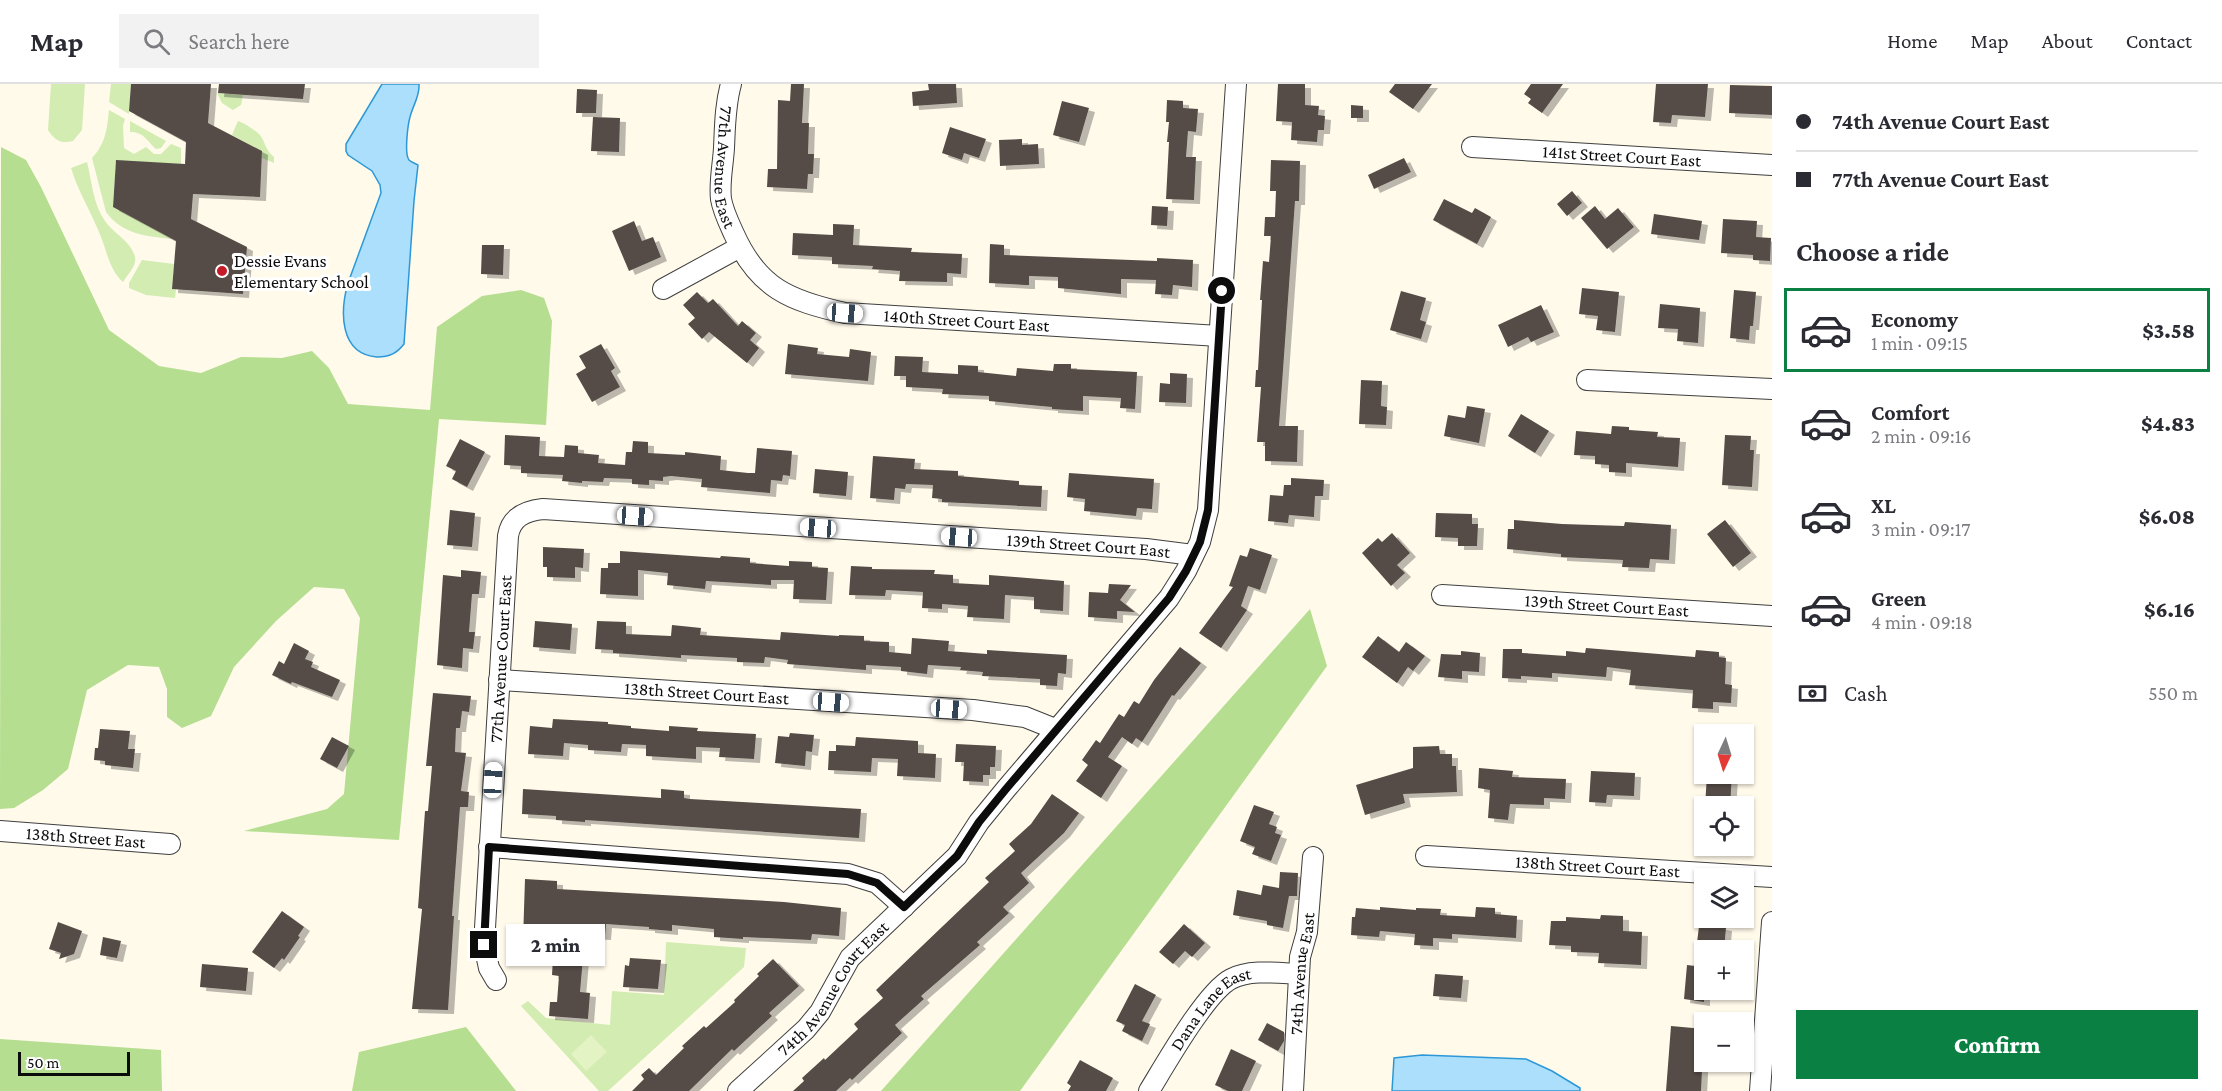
<!DOCTYPE html>
<html lang="en">
<head>
<meta charset="utf-8">
<style>
	:root { --surface:#fff; --page:#f2f2f3; --text:#2b2b33; --muted:#7c7c81; --line:#e1e1e2; --accent:#0b8043 }
	body { margin:0; font-family:"Crimson Pro",serif; background:var(--page); color:var(--text); height:100vh; display:flex; flex-direction:column; font-size:22px; white-space:nowrap }
	* { box-sizing:border-box; margin:0 }
	p { font-size:20px; color:var(--muted) }
	.icon { flex:none; width:33px; height:33px; fill:none; stroke:currentColor; stroke-width:2; stroke-linecap:round; stroke-linejoin:round }
	.map { position:relative; flex:1; overflow:hidden }
	.panel { display:flex; flex-direction:column; background:var(--surface); width:450px }
	.panel>* { flex:none }
	.top-card { display:grid; align-content:center; height:132px; padding:0 24px; background:var(--surface) }
	.needle { width:39px; rotate:184deg }
	.fabs { position:absolute; left:1694px; top:640px; display:grid; gap:12px }
	.fabs a { display:grid; place-items:center; width:60px; height:60px; border-radius:0px; background:var(--surface); box-shadow:0 2px 4px #0004; font-size:30px }
	.scale { position:absolute; left:18px; bottom:15px; width:112px; box-sizing:border-box; padding-left:6px; border:3px solid #0c0c0c; border-top:0; font-size:16px; line-height:21px; white-space:nowrap; color:#0c0c0c; -webkit-text-stroke:4px #fff; paint-order:stroke }
	.end { position:absolute; width:27px; height:27px; margin:-14px; border:8px solid #0c0c0c; background:#fff; box-shadow:0 0 0 3px #fff }
	.from { border-radius:50% }
	.bubble { position:absolute; height:42px; border-radius:0px; background:var(--surface); box-shadow:0 2px 4px #0004; font-size:20px; font-weight:800; line-height:42px; text-align:center }
	.car { position:absolute; width:18px; height:36px; margin:-18px -9px; border-radius:8px; box-shadow:0 0 4px 2px #0007; background:linear-gradient(#fff 24%,#345 0 40%,#fff 0 76%,#345 0 86%,#fff 0) }
	.top-card b { display:flex; align-items:center; gap:21px; height:57px; font-size:22px }
	.top-card b+b { border-top:2px solid var(--line) }
	.top-card i { width:15px; height:15px; background:var(--text) }
	ul { padding:0; list-style:none }
	li { display:flex; align-items:center; gap:18px; height:84px; margin:0 12px 9px; padding:0 12px; border:3px solid transparent; border-radius:0px }
	li div { flex:1 }
	li b { display:block; font-size:22px }
	li em { font-style:normal; font-weight:800 }
	li.on { border-color:var(--accent) }
	li>.icon { width:54px; height:54px; stroke-width:1.5 }
	h2 { padding:0 24px; font-size:27px; line-height:72px }
	.pay { display:flex; align-items:center; gap:15px; height:66px; padding:0 24px; font-size:22px }
	.pay p { margin-inline-start:auto }
	.button { display:flex; gap:12px; margin-top:auto; padding:12px 24px }
	.button a { flex:1; height:69px; border-radius:0px; background:var(--accent); color:#fff; font-size:24px; font-weight:800; line-height:69px; text-align:center }
	header { display:flex; align-items:center; gap:36px; box-sizing:border-box; height:84px; padding:0 30px; background:var(--surface); border-bottom:2px solid var(--line) }
	header strong { font-size:28px }
	nav { display:flex; gap:33px; margin-inline-start:auto; font-size:21px }
	.search { width:420px; height:54px; background:var(--page); display:flex; align-items:center; gap:15px; box-sizing:border-box; padding:0 21px; border-radius:0px; color:var(--muted); font-size:22px }
	main { display:flex; flex:1; min-height:0 }
	.map>svg:first-child { display:block }
	.green { fill:#d2ecb1 }
	.forest { fill:#b5de90 }
	.pitch { fill:#e4f3c4 }
	.water { fill:#abdffb; stroke:#2c98d7; stroke-width:1.5 }
	.building { fill:#554c47; filter:url(#shadow) }
	.lines { fill:none; stroke-linecap:round; stroke-linejoin:round }
	.minor-casing { stroke:#3f3f3f; stroke-width:22 }
	.minor { stroke:#fff; stroke-width:20 }
	.route { stroke:#0c0c0c; stroke-width:8 }
	.poi-dot { fill:#c51a27; stroke:#fff; stroke-width:2 }
	.labels { text-anchor:middle; stroke-width:6; stroke-linejoin:round; paint-order:stroke }
	.street-label { font-size:18px; fill:#0c0c0c; stroke:#fff }
	.poi-label { font-size:18px; fill:#0c0c0c; stroke:#fff; text-anchor:start }
</style>
</head>
<body>
<header>
<strong>Map</strong>
<div class="search"><svg class="icon" aria-label="search" viewBox="0 0 24 24"><circle cx="10" cy="10" r="6"/><path d="M15 15l6 6"/></svg>Search here</div>
<nav><a>Home</a><a>Map</a><a>About</a><a>Contact</a></nav>
</header>
<main>
<div class="map">
<svg width="1772" height="1007" viewBox="0 0 1772 1007">
	<defs>
		<filter id="shadow"><feDropShadow dx="6" dy="4" stdDeviation="0" flood-color="#0004"/></filter>
	</defs>
	<rect width="100%" height="100%" fill="#fffaea"/>
	<path class="green" d="M51,0H85L82,46L73,57C62,60 55,57 48,46Z
		M111,0H131L129,30L109,18Z
		M217,9L243,11L241,21L233,26L222,19Z
		M109,26L125,35L123,42L124,64L134,70L146,63L154,70H161L171,60L181,64V80L116,77L113,123L172,155C146,152 123,151 106,128L92,74C106,59 107,45 109,26Z
		M130,37L166,57L161,64L156,65C146,56 144,48 130,48Z
		M238,37C244,39 255,46 260,51C266,59 265,66 274,73V79L262,74V67L232,51Z
		M87,78C92,98 93,120 105,137C114,150 131,157 135,173C137,182 127,191 123,198C110,187 107,168 101,153C92,129 78,108 71,84Z
		M142,176L174,180L172,205H176L175,214L146,211L129,204V199Z
		M666,858L746,864L744,883L608,1007H599L521,922L528,917L546,934L610,941L612,907L664,911Z"/>
	<path class="forest" d="M1,63L26,76L41,103L109,246L159,282L201,289L241,273L282,274L312,267L329,284L348,320L430,326L437,243L482,212L521,206L544,214L552,237L546,341L439,335L399,756L244,747L327,725L344,710L360,534L344,505L314,503L276,537L234,583L211,632L182,644L167,633V605L159,583L128,581L87,606L68,685L43,706L14,724L0,725Z
		M1310,525L1327,582L1020,1007H881Z
		M466,943L516,1007H352L359,968Z
		M0,955L161,966L162,1007H0Z"/>
	<path class="pitch" d="M591,951L607,968L586,987L571,970Z"/>
	<path class="water" d="M382,0H419C420,12 413,21 410,33C408,40 404,70 409,76C412,79 415,79 418,81L414,117L404,260C397,269 390,273 377,273C339,270 340,227 348,199L381,109L380,101L372,87L348,71L346,67V60Z
		M1422,971L1526,975L1552,987L1580,1004V1007H1392L1394,974Z"/>
	<path class="building" d="M131,0H211L208,39L262,67L260,113L193,110L191,135L247,163L243,210L172,205L176,157L113,123L116,76L185,80L186,58L129,27Z
		M219,0H305L303,15L218,9Z
		M791,0H804L802,39H809L808,70H814L813,90H808L807,105L767,103L768,85H777L778,16L790,17Z
		M928,0H956L957,19L913,22L912,8L929,6Z
		M1278,0H1305V21L1319,22L1318,31L1325,32L1324,46H1318L1317,58L1291,56L1292,38L1276,37Z
		M1395,0H1432L1413,25L1389,8Z
		M1531,0H1563L1542,29L1528,19L1531,15L1524,10Z
		M1656,0H1708L1705,33L1672,31L1671,39L1653,38Z
		M1730,1L1772,2V31L1729,29Z
		M577,5L597,6L596,29H576Z
		M1167,16L1183,17V24L1198,25L1196,48L1188,47L1186,73H1196L1194,116L1166,115L1169,58H1167L1169,38H1166Z
		M1062,17L1089,24L1079,58L1053,51Z
		M1351,21L1363,22V34H1351Z
		M593,33L620,34L619,68L591,67Z
		M950,43L986,55L979,74L964,69L962,76L942,69Z
		M1022,55V61L1038,60L1039,80L1000,82L999,56Z
		M1404,74L1411,88L1374,105L1368,91Z
		M1271,76L1300,77L1299,117H1295L1279,342H1298L1297,378L1265,377V358H1257L1261,303H1255L1256,286H1258L1262,216H1260L1263,177L1269,178L1271,152H1264L1265,133H1275L1276,107H1270Z
		M1572,107L1582,119L1567,132L1557,120Z
		M1444,115L1472,129L1475,124L1491,133L1477,160L1433,136Z
		M1152,122L1168,123L1167,142L1151,141Z
		M1595,122L1605,135L1618,124L1634,143L1607,165L1581,134Z
		M1654,130L1702,137L1699,156L1651,150Z
		M1723,135L1757,137L1756,153L1771,154L1770,177L1753,176V171L1721,169Z
		M634,137L642,157L653,153L661,173L629,187L612,147Z
		M833,140L854,141L853,161L912,164L911,168L962,170L961,190L947,189V198L899,197L900,187L872,185L873,182L832,180V173L792,171L793,149L833,151Z
		M990,160L1004,161V171L1157,177V174L1193,176L1192,203L1173,201L1172,211L1155,210L1156,196L1121,195V210L1058,204V193L1029,192V201H1025L989,199Z
		M482,161H504L503,191L481,190Z
		M1582,204L1619,208L1615,248L1596,246L1598,232L1579,230Z
		M1734,206L1756,208L1753,242H1750L1749,256L1730,254Z
		M1401,207L1426,214L1420,236L1426,238L1421,255L1390,246Z
		M697,208L708,219L713,215L738,242L742,237L756,249L750,256L759,264L747,279L709,248L702,255L688,240L695,234L683,221Z
		M1660,220L1700,224L1698,259L1677,257L1678,245L1658,244Z
		M1541,221L1554,248L1531,258L1528,253L1508,263L1498,241Z
		M601,260L615,284L611,287L620,303L592,318L576,290L586,284L579,272Z
		M788,260L818,264L817,270L849,273L850,265L871,268L868,297L785,290Z
		M895,272L923,273L922,288L958,290V281L978,282V288L1016,292L1017,284L1053,287L1054,280H1071V285L1137,288L1135,325L1120,324L1121,314L1083,312V327L1052,325V323L989,317V312L942,310L943,305L906,303V292H894Z
		M1170,289L1187,290L1186,319L1159,318L1160,299L1170,300Z
		M1361,296L1382,297L1381,322L1387,323L1386,341L1359,340Z
		M1467,322L1485,325L1479,359L1444,352L1448,331L1465,334Z
		M1521,330L1549,347L1535,369L1508,352Z
		M1612,342L1629,343V346L1658,348L1657,353L1680,354L1678,383L1626,379V389L1609,388V381L1595,380V372L1574,371L1576,347L1611,350Z
		M505,351L540,353L539,372L564,373L565,361L578,362V369L599,371L598,379L625,381L626,368H632L633,357L648,358V369L685,371V368L721,372L720,386L748,389H755L757,364L792,367L790,392L783,391L782,397L771,396L770,409L701,403L702,395L671,392L663,393V397L649,396V401L632,400V395L604,394L603,398L582,397V399L562,397L563,391L521,389V382L504,381Z
		M1725,351L1751,352L1750,366H1754L1752,403L1722,401Z
		M460,355L485,368L467,403L452,395L456,387L446,382Z
		M873,372L915,375L914,385L958,387V392L1019,397V401L1042,402L1041,423L942,418V415L932,414L933,401L906,400L905,405L895,404L894,416L870,414Z
		M815,385L848,388L846,412L813,409Z
		M1069,389L1154,395L1152,425L1137,424L1136,432L1084,427L1085,415L1067,413Z
		M1291,394L1324,396L1323,412H1315L1314,433L1289,431L1288,439L1268,437L1270,411L1283,412L1284,401H1291Z
		M450,426L475,429L472,463L447,461Z
		M1436,429L1472,430V440H1478L1477,462H1458V454L1435,453Z
		M1514,436L1562,440L1624,442L1625,438L1671,441L1669,476L1650,475L1649,484L1622,483L1623,476L1561,473V470L1507,465L1508,445H1514Z
		M1725,436L1751,469L1733,483L1707,450Z
		M1392,449L1410,469L1397,481L1405,489L1391,502L1362,469L1378,454L1382,458Z
		M543,463L584,465L583,484L575,483V494L547,493V483H543Z
		M1250,464L1272,471L1260,506L1248,502L1241,522L1247,526L1221,564L1199,549L1233,503L1229,502L1240,471L1247,473Z
		M620,467L720,474L721,472L750,474V479L789,482V477L812,478V483L828,484L826,516L793,515L794,496H771V501L706,497L705,505L667,501L668,489L638,486V512L600,510L601,484H608V479H620Z
		M851,482L872,483V485L935,486L934,490L953,491V499L989,501V491L1064,497L1063,527L1034,525V513L1005,511L1004,535L967,533L968,522L942,520V525L922,524L923,508L886,506L885,512L849,511Z
		M461,486L481,488L479,510H472L469,548H475L473,565L463,564L462,584L437,581L443,491L461,493Z
		M1109,500L1131,501L1120,516L1135,528L1117,527V535L1088,533L1089,508L1108,509Z
		M535,537L572,540L570,566L533,563Z
		M597,537L626,538V550L671,552L672,541L701,544L700,551L780,556L781,548L839,552V551L864,552V557L889,558V568L911,570L912,554L949,557L948,567L987,570V566L1067,571L1066,590L1058,589L1057,602L1040,601V595L982,592L983,588L960,586L961,583L928,581L927,590L901,587V583L866,581V586L787,580L788,576L765,573L764,579L737,578V574L681,571V574L613,569V566L595,565Z
		M1378,552L1399,568L1406,558L1425,572L1413,587L1408,583L1397,599L1362,573Z
		M294,559L309,567L305,575L313,578L311,583L340,596L332,613L292,598L291,600L272,591L279,577L284,580Z
		M1180,563L1201,579L1174,612L1172,611L1142,658L1136,654L1132,660L1122,653L1108,673L1122,682L1101,714L1076,697L1088,681L1082,676L1096,656L1100,659L1119,630L1124,633L1134,617L1139,620L1154,596Z
		M1586,564L1695,573L1696,566L1719,568V573L1726,574L1725,600L1732,601L1731,619L1713,618V625L1692,624L1693,606L1629,601L1631,586L1607,583L1606,593L1552,589V594L1521,592V595L1502,594L1503,565H1522V569L1566,572V567L1585,569Z
		M1461,567L1480,569L1479,588L1462,587V595L1438,593L1441,570L1461,571Z
		M433,609L471,612L469,628L462,627L460,644H456L455,668L466,669L461,707L469,708L468,723H460L452,832H454L448,926L412,925L422,825L418,824L425,727H428L432,682H426Z
		M553,635L608,638V640L631,642V644L669,647V642L698,644L697,647L756,650L754,675L719,673L720,664L696,663V675L646,672V661L622,660L621,668L588,666V661L564,659L563,672L528,670L530,642L552,644Z
		M100,645L130,647L128,665H135L133,684L105,681V677L94,676L95,664H98Z
		M790,649L814,651L812,668L806,667L805,682L775,679L778,652L789,653Z
		M332,653L349,662L337,684L320,675Z
		M856,653L918,657V669L936,670L935,694L897,692L898,675L872,674L871,688L828,686L829,667H836V661L855,662Z
		M956,660L996,662L995,683H990V691H983V698L963,697L964,678H955Z
		M1439,662L1440,670H1452V682H1456L1457,708L1403,710L1405,719L1365,731L1356,701L1413,684V663Z
		M1479,684L1513,687L1512,693L1566,695L1565,715L1544,714V721L1510,720L1508,736L1488,734L1490,706L1478,704Z
		M1591,687L1635,689L1634,712L1607,711L1606,719L1589,718Z
		M1707,690H1732L1730,723H1705Z
		M523,705L661,714V705L684,707V714L690,715L861,725L859,754L585,736V738L556,736V732L522,730Z
		M1052,710L1079,729L1064,749L1021,789L1029,799L1003,823L1009,829L977,858L980,861L921,912L924,915L895,941L902,949L852,996L850,994L836,1007H793L804,997L802,994L824,974L825,976L858,945L854,940L883,914L876,906L989,798L985,794L1015,767L1009,760L1031,740Z
		M1254,721L1274,728L1269,740L1277,743L1275,749L1281,751L1271,777L1252,770L1255,763L1240,757Z
		M1280,788L1298,789L1297,812H1289L1283,844L1267,841V837L1233,831L1237,806L1261,811L1263,801L1279,804Z
		M525,795L557,797V805L784,818L841,824L839,852L812,850L811,856L743,853V855L714,853V845L672,841V847L649,845V843L606,840L605,852L585,851L580,908L590,909L588,935L549,932L550,918H557L559,892L552,891L554,857L523,856Z
		M1380,823L1416,826V824L1441,825L1440,831L1475,833L1476,823L1495,824V830L1517,832L1516,854L1452,850V855L1433,854V862L1414,861L1415,850L1380,847L1379,853L1351,851L1352,833H1355L1356,824L1380,826Z
		M282,827L304,843L298,852L300,853L284,876L282,874L274,884L252,868Z
		M1601,831L1623,832V847L1642,848L1641,881L1598,879L1599,869L1571,868V862L1549,861L1551,837H1566V833L1600,835Z
		M1700,834H1721L1720,842L1726,843L1724,867H1696Z
		M58,838L82,847L74,870L59,875L61,869L49,865Z
		M1184,840L1205,859L1192,873L1185,867L1173,880L1159,868Z
		M103,853L121,857L117,874L100,871Z
		M630,874L661,876L658,905L623,903L625,881L629,882Z
		M773,875L799,902L769,929L772,932L734,967L732,965L689,1007H632L644,995L641,991L649,984L656,991L684,964L682,962L704,942L706,944L735,918L734,916L759,892L757,890Z
		M202,880L248,884L246,907L200,903Z
		M1687,881L1704,883V918L1684,915Z
		M1435,890L1463,892L1461,914L1433,912Z
		M1135,900L1156,911L1142,937L1150,940L1142,957L1122,947L1125,941L1116,937Z
		M1267,939L1284,948V957L1278,967L1258,956Z
		M1671,942L1704,945L1701,1007H1666Z
		M1231,965L1256,977L1242,1007H1228L1215,1001Z
		M1080,976L1113,994L1106,1007H1068L1071,1002L1067,999Z"/>
	<g class="lines">
		<g class="minor-casing">
			<g id="minor">
				<path id="s1" d="M731,0C725,21 725,43 724,64C723,81 719,99 721,115C723,127 729,139 734,150C758,204 790,217 845,229L1219,252"/>
				<path id="s2" d="M1472,63L1772,81"/>
				<path d="M663,205L740,163"/>
				<path d="M1587,296L1772,305"/>
				<path id="s3" d="M1442,511L1772,532"/>
				<path id="s4" d="M499,596L973,626L1025,633L1055,645"/>
				<path id="s5" d="M0,747L170,760"/>
				<path d="M489,763L848,790L877,799L904,823"/>
				<path id="s6" d="M1426,772L1772,793"/>
				<path id="s7" d="M496,896L489,884L484,861L508,452C511,433 525,427 543,425L1146,465L1193,471"/>
				<path id="s8" d="M738,1007L806,945L820,928L850,874L957,772L979,738L1006,705L1169,514L1186,487L1200,458L1208,426L1236,0"/>
				<path id="s9" d="M1149,1007C1165,981 1206,908 1231,895C1250,885 1278,889 1299,890"/>
				<path id="s10" d="M1293,1007L1300,873L1307,848L1313,773"/>
				<path d="M1760,1007L1772,838"/>
			</g>
		</g>
		<use href="#minor" class="minor"/>
	</g>
	<g class="lines">
		<path class="route" d="M484,861L489,763L848,790L877,799L904,823L957,772L979,738L1006,705L1169,514L1186,487L1200,458L1208,426L1222,207"/>
	</g>
	<circle class="poi-dot" cx="222" cy="187" r="6"/>
	<g class="labels">
		<g class="street-label">
			<text dy="6" stroke="none"><textPath href="#s2" startOffset="150">141st Street Court East</textPath></text>
			<text dy="6" stroke="none"><textPath href="#s1" startOffset="84">77th Avenue East</textPath></text>
			<text dy="6" stroke="none"><textPath href="#s1" startOffset="418">140th Street Court East</textPath></text>
			<text dy="6" stroke="none"><textPath href="#s7" startOffset="1042">139th Street Court East</textPath></text>
			<text dy="6" stroke="none"><textPath href="#s3" startOffset="165">139th Street Court East</textPath></text>
			<text dy="6" stroke="none"><textPath href="#s7" startOffset="324">77th Avenue Court East</textPath></text>
			<text dy="6" stroke="none"><textPath href="#s4" startOffset="208">138th Street Court East</textPath></text>
			<text dy="6" stroke="none"><textPath href="#s5" startOffset="86">138th Street East</textPath></text>
			<text dy="6" stroke="none"><textPath href="#s6" startOffset="172">138th Street Court East</textPath></text>
			<text dy="6" stroke="none"><textPath href="#s10" startOffset="118">74th Avenue East</textPath></text>
			<text dy="6" stroke="none"><textPath href="#s8" startOffset="141">74th Avenue Court East</textPath></text>
			<text dy="6" stroke="none"><textPath href="#s9" startOffset="105">Dana Lane East</textPath></text>
		</g>
		<g class="poi-label">
			<text x="234" y="183">Dessie Evans<tspan x="234" dy="21">Elementary School</tspan></text>
		</g>
	</g>
</svg>
<div class="fabs">
<a><svg class="needle" viewBox="-14 -14 28 28"><path d="M0-13l5 13h-10z" fill="#e53935"/><path d="M0 13l5-13h-10z" fill="#7c7c81"/></svg></a>
<a><svg class="icon" aria-label="locate" viewBox="0 0 24 24"><circle cx="12" cy="12" r="6"/><path d="M12 2v4M12 18v4M2 12h4M18 12h4"/></svg></a>
<a><svg class="icon" aria-label="layers" viewBox="0 0 24 24"><path d="M12 4l9 5-9 5-9-5zM3 14l9 5 9-5"/></svg></a>
<a>+</a>
<a>−</a>
</div>
<div class="scale">50 m</div>
<i class="end from" style="left:1222px;top:207px"></i>
<i class="end" style="left:484px;top:861px"></i>
<div class="bubble" style="left:506px;top:840px;width:99px">2 min</div>
<i class="car" style="left:845px;top:229px;rotate:94deg"></i>
<i class="car" style="left:635px;top:432px;rotate:94deg"></i>
<i class="car" style="left:818px;top:444px;rotate:274deg"></i>
<i class="car" style="left:959px;top:453px;rotate:274deg"></i>
<i class="car" style="left:831px;top:618px;rotate:94deg"></i>
<i class="car" style="left:949px;top:625px;rotate:94deg"></i>
<i class="car" style="left:493px;top:696px;rotate:3deg"></i>
</div>
<section class="panel">
<div class="top-card">
<b><i class="from"></i>74th Avenue Court East</b>
<b><i></i>77th Avenue Court East</b>
</div>
<h2>Choose a ride</h2>
<ul>
<li class="on"><svg class="icon" aria-label="car" viewBox="0 0 24 24"><path d="M5 17H2v-5l4-1 3-4h7l3 4 3 1v5h-3M9 17h6M6 11h13"/><circle cx="7" cy="17" r="2"/><circle cx="17" cy="17" r="2"/></svg><div><b>Economy</b><p>1 min · 09:15</p></div><em>$3.58</em></li>
<li><svg class="icon" aria-label="car" viewBox="0 0 24 24"><path d="M5 17H2v-5l4-1 3-4h7l3 4 3 1v5h-3M9 17h6M6 11h13"/><circle cx="7" cy="17" r="2"/><circle cx="17" cy="17" r="2"/></svg><div><b>Comfort</b><p>2 min · 09:16</p></div><em>$4.83</em></li>
<li><svg class="icon" aria-label="car" viewBox="0 0 24 24"><path d="M5 17H2v-5l4-1 3-4h7l3 4 3 1v5h-3M9 17h6M6 11h13"/><circle cx="7" cy="17" r="2"/><circle cx="17" cy="17" r="2"/></svg><div><b>XL</b><p>3 min · 09:17</p></div><em>$6.08</em></li>
<li><svg class="icon" aria-label="car" viewBox="0 0 24 24"><path d="M5 17H2v-5l4-1 3-4h7l3 4 3 1v5h-3M9 17h6M6 11h13"/><circle cx="7" cy="17" r="2"/><circle cx="17" cy="17" r="2"/></svg><div><b>Green</b><p>4 min · 09:18</p></div><em>$6.16</em></li>
</ul>
<div class="pay"><svg class="icon" aria-label="cash" viewBox="0 0 24 24"><path d="M3 7h18v10H3z"/><circle cx="12" cy="12" r="2"/></svg>Cash<p>550 m</p></div>
<div class="button"><a>Confirm</a></div>
</section>
</main>
</body>
</html>
